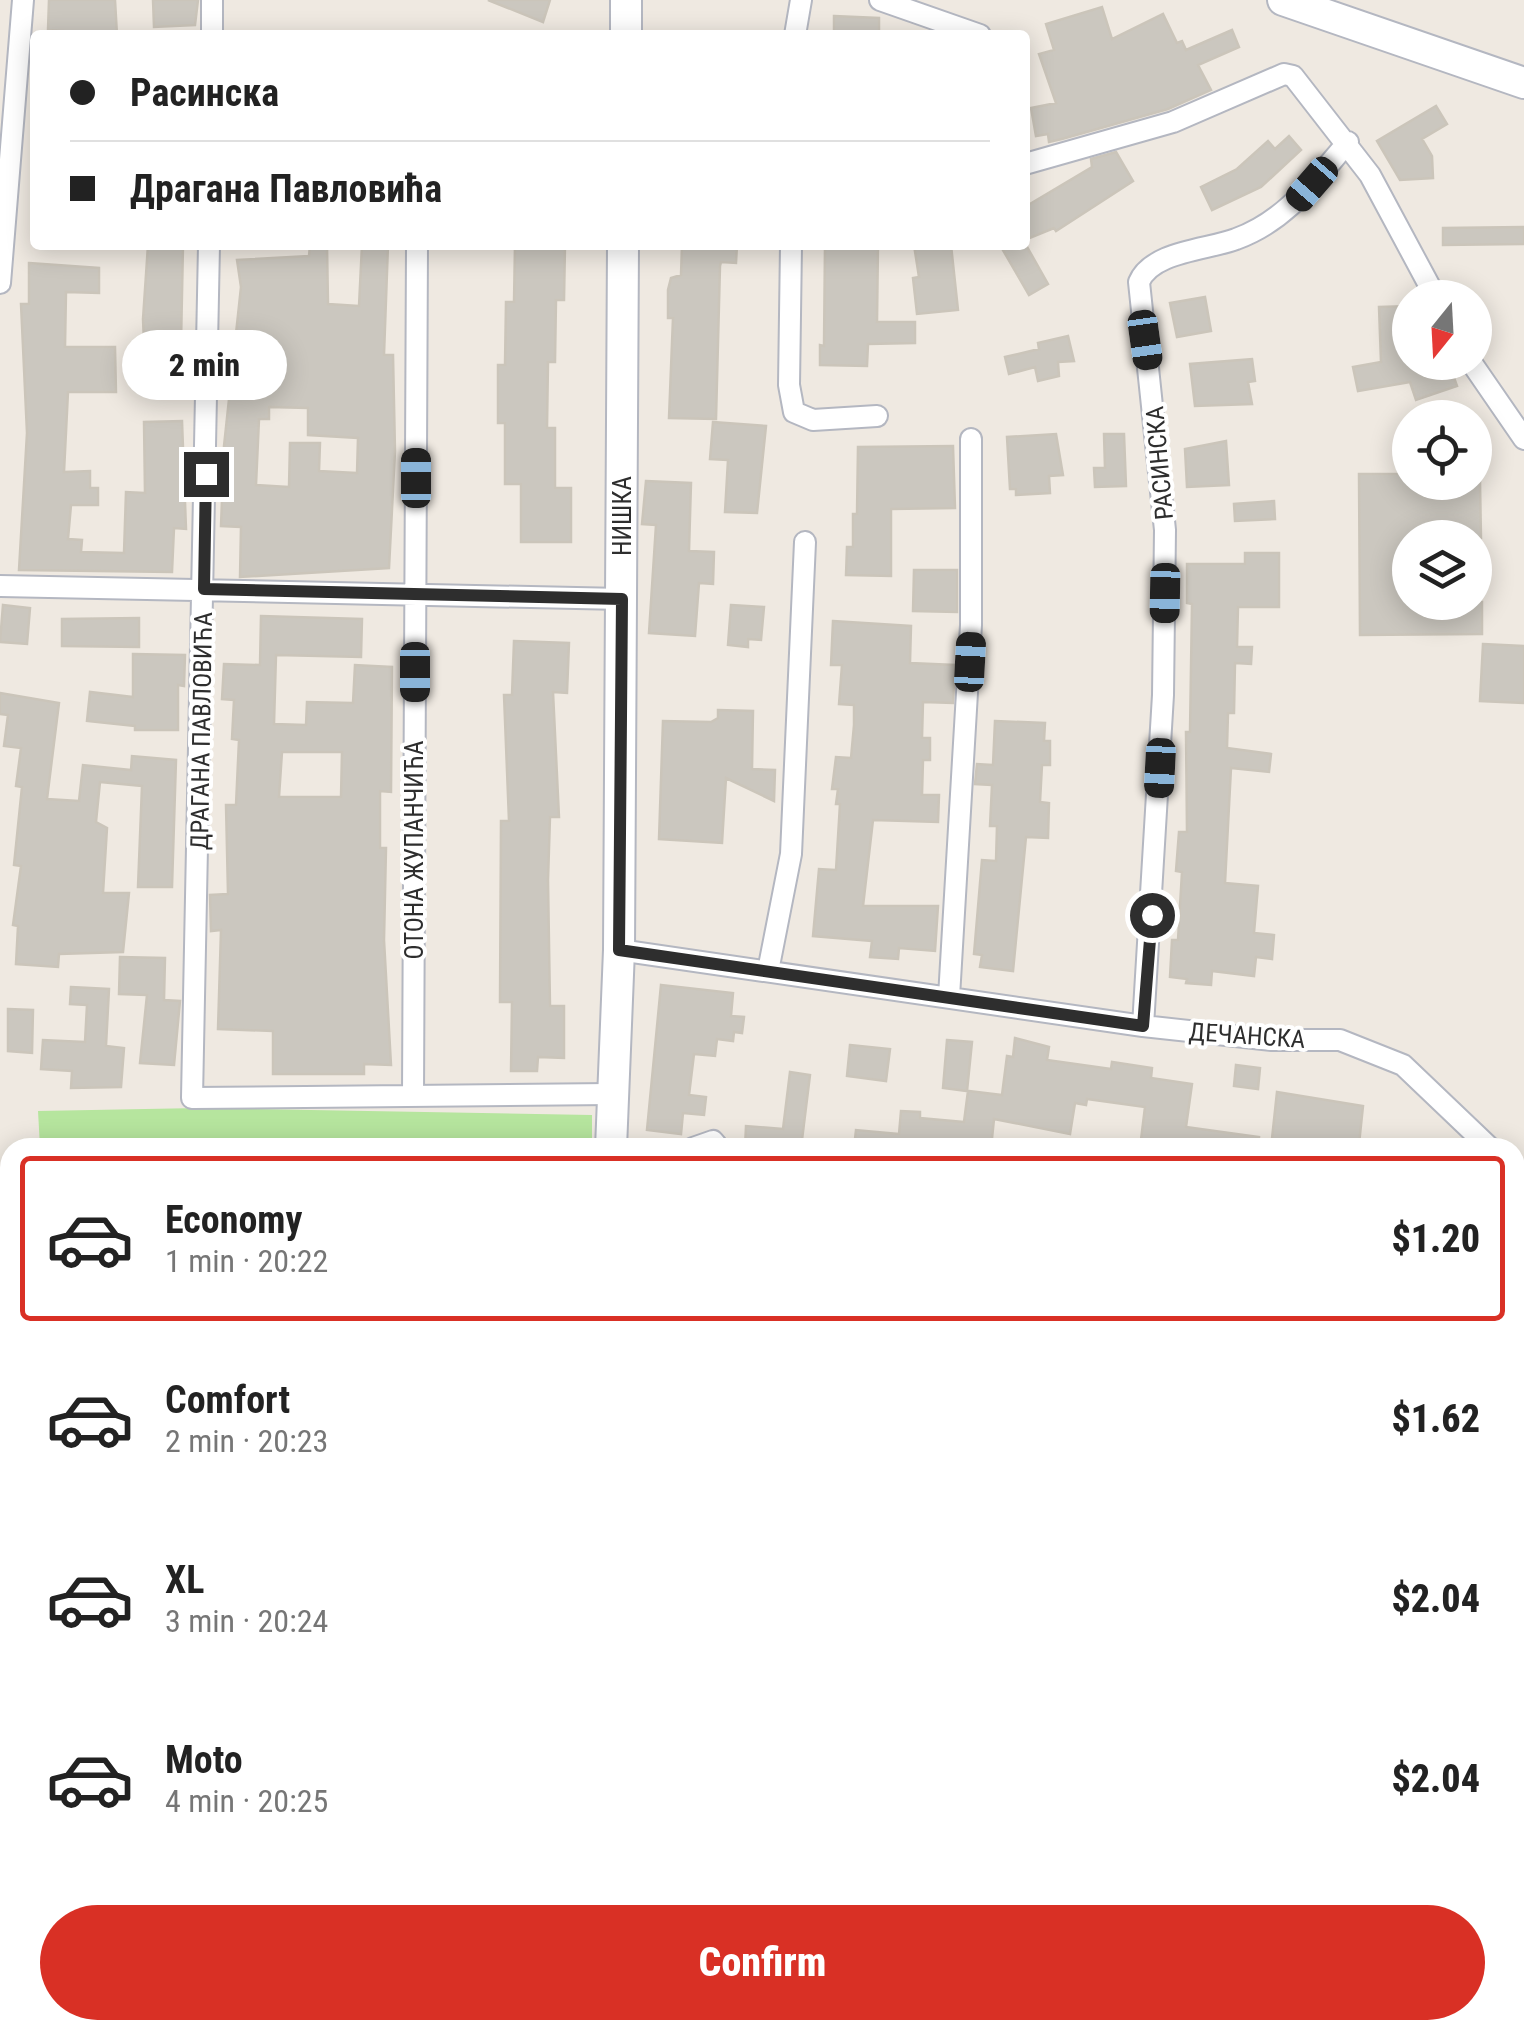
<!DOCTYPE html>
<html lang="en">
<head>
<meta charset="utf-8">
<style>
	:root { --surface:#fff; --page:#f6f6f6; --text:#222; --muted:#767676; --line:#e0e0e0; --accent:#d93025 }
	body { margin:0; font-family:"Roboto Condensed",sans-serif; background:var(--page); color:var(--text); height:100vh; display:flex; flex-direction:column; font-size:38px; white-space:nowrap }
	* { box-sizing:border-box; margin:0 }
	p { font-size:32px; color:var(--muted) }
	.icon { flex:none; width:55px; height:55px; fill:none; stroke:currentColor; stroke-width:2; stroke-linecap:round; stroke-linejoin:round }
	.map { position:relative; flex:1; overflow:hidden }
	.drawer { position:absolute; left:0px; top:1138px; width:1525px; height:902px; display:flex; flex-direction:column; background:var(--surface); border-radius:30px 30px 0 0; box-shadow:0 5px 25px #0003 }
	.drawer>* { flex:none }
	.top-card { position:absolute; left:30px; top:30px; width:1000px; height:220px; border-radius:10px; box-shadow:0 5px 25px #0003; display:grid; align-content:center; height:220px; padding:0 40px; background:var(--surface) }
	.needle { width:65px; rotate:198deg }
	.buttons { position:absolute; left:1392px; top:280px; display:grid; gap:20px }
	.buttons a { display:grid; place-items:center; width:100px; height:100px; border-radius:50%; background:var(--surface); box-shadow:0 5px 25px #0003; font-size:50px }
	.end { position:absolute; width:45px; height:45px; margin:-22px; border:12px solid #2e2e2e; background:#fff; box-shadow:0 0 0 5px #fff }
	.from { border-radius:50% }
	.bubble { position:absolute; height:70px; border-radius:35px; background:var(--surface); box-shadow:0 5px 25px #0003; font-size:32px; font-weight:800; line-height:70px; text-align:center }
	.car { position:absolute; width:30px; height:60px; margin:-30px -15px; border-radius:12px; box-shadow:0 0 8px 2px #0007; background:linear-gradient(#222 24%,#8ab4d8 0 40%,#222 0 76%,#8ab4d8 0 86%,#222 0) }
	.top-card b { display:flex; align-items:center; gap:35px; height:95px; font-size:38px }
	.top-card b+b { border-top:2px solid var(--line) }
	.top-card i { width:25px; height:25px; background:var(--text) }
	ul { padding:18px 0 0; list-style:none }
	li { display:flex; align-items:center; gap:30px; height:165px; margin:0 20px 15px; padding:0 20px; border:5px solid transparent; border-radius:10px }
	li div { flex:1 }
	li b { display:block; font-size:38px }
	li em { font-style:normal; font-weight:800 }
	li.on { border-color:var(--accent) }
	li>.icon { width:90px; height:90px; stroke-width:1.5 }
	.action { display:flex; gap:20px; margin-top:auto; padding:20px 40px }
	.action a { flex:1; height:115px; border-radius:60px; background:var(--accent); color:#fff; font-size:40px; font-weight:800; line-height:115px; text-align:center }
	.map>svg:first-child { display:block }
	.green { fill:#b6e59e }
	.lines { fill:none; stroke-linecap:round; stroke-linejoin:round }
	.river { stroke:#75cff0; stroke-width:38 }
	.building { fill:#cbc7bf; stroke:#cbc5ba; stroke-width:2.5; fill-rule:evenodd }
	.street-casing { stroke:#b4b7c1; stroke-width:24 }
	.secondary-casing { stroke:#b4b7c1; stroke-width:34 }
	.street { stroke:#fff; stroke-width:20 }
	.secondary { stroke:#fff; stroke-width:30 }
	.route { stroke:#2e2e2e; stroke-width:12 }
	.labels { text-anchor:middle; stroke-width:8; stroke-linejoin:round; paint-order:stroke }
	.street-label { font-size:25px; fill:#2e2e2e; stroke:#fff }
</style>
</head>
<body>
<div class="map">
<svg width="1524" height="2038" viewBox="0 0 1524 2038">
	<rect width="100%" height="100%" fill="#efe9e1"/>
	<path class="green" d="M199,1108L592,1115V1147H40L38,1111Z
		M10,1199V2030H353L354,2038H0V1206Z"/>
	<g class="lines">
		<path class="river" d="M0,1355L10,1363
			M269,2030L270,2038"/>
	</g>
	<path class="building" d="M49,0H115L117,35L48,30Z
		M153,0H198L195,25L154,27Z
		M488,0H550L543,22Z
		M1102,7L1112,39L1163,14L1177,43L1182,41L1186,50L1232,30L1239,47L1198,65L1211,90L1168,109L1062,139L1049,142L1048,134L1036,136L1031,108L1056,103L1039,54L1054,50L1046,24Z
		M834,16L879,18V35H834Z
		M1436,106L1447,124L1422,139L1432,156L1433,178L1400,180L1377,141Z
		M1289,136L1301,150L1261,187L1212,210L1201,187L1237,169L1268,141L1275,149Z
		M1116,152L1133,181L1056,231L1054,228L1025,240V207L1092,167L1091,159Z
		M1524,227V244L1443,245V228Z
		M148,245H183L180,392H151V342H144L143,319Z
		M310,245H327L328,304L359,306L362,245H388L384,355H393L395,451L389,568L240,577L241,527L221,526L224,446L241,287L237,260L309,256ZM269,407L308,408V435L358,438L357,473L319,471L320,443H290L289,487L256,485L259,419H269Z
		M515,245H565L564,300H556L555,362H548L547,428H555V488H571V542H521V484H505V423H498V365H505L506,302H514Z
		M682,245H737L736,263L721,262L720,266L716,419L669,418L673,318H668V290L671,278L681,275Z
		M825,245H878L877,322H915V343L868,344L867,366L820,365V345L824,346Z
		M914,245H951L958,310L917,314L913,278L919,277Z
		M1000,245H1026L1048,284L1029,295Z
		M29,263L99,268V293L66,292L65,347H115L116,392H68L64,472L90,471V488H98V505H71L68,539L82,540L81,552L124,553L126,492L145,493L144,422L182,421L186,529L174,528L172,572L19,570L27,433L21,304H29Z
		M1205,297L1211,331L1177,337L1170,303Z
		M1410,306V362H1429L1433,375L1451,369L1457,386L1416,400L1410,382L1358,391L1353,367L1381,362L1379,307Z
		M1068,336L1074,361L1058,362L1059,376L1038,381L1035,367L1009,374L1005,357L1039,349L1038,343Z
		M1252,359L1255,381L1248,382L1252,404L1195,406L1190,364Z
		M713,422L766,426L757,513L725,512L728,460L710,459Z
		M1056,434L1063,475L1049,476L1050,493L1016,495V489H1010L1007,437Z
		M1104,434H1124L1126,486L1095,487L1094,468H1105Z
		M1226,441L1229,485L1187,487L1185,449Z
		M953,446L955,508L891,509V576L846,575L847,547H853V514H857L858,447Z
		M1359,474H1410V482H1480L1481,538H1410V602H1482V634L1360,635Z
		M646,481L691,483L689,551L714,552L713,584L699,583L695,636L649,633L656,525L642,524Z
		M1274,501L1275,519L1235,521L1234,504Z
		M1245,553H1279V607H1238L1237,647H1252L1251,664L1235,663L1234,713H1228L1227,748L1271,754L1269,772L1231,768L1225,883L1258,886L1254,933L1274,935L1272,959L1256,957L1254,976L1212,971L1211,985L1186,983L1187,979L1170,977L1172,940H1178L1182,872L1176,871L1179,832H1187L1186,732H1190L1192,604L1187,603V564H1245Z
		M914,570H957V612L913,611Z
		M3,605L30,608L27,644L0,642Z
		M731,605L764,607L761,640L748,639V647L728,645Z
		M261,616L362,619L361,657L276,655L274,724L306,725L307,702L353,703L355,665L392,667L391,792L380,791V848H386L384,940L391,1065L364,1064V1074H273V1031L218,1029L221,930L211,931L210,895L228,894L226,805H236L239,740L232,739L234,700L222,699L224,664L260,665ZM282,752H342L341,797H279Z
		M139,618V647L62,646V619Z
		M833,621L911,626L910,663L955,665L953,703L923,702L922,738H930V760H923L922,795H939L938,822L873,820L863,906H938L935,951L899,948L898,959L870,957L872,941L813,936L819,869L836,870L840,804H836L838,789H832L836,757L851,758L854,725V705L839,704L842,665H831Z
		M514,641L569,643L567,693L553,692L559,817H550L548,880L550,1006H564V1058L538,1057L537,1071H511L512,1002H500L501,821H509L504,695H512Z
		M1483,644L1524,646V703L1480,701Z
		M133,654L185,655L184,686L178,685V730H135V726L87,721L90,692L133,697Z
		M0,693L59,703L47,799L79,801L83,765L131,770L132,756L176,760L172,887H138L142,786L100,782L96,822L107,828L103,893H129L123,952L59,954L58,967L16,964L18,926L13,925L21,866L14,865L22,787L16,786L21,748L4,746L8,715L0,714Z
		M718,710L753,711L752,769L775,770L774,801L726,778L722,843L659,839L663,721L711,722L718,718Z
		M995,721L1045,723L1044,741H1050V765H1042L1040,802L1049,803L1048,838L1026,837L1013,971L980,967L982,955L974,954L982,860L996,861L997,826H990L992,785L975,784L977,764L993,765Z
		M120,957L165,958L164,1000L180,1001L174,1065L140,1063L147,995L119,994Z
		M661,985L733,993L731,1016L744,1017L742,1033L734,1032L733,1041L717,1039L715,1056L694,1054L689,1095L706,1097L704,1115L683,1113L681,1134L647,1130Z
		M71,987L109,989L106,1046L124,1048L121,1087L71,1088L72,1071L41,1069L43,1040L85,1042L87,1005L70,1004Z
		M8,1009L33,1010L32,1053L8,1051Z
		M1015,1038L1049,1047L1047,1060L1111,1069L1112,1062L1152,1068L1151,1078L1192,1084L1186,1127L1259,1137L1258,1148H1140L1145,1107L1087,1099L1086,1105L1075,1103L1070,1134L994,1119L991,1148H854L856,1130L899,1134L901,1111L920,1112V1118L964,1122L968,1091L1002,1095L1007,1056L1013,1057Z
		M947,1040L972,1042L967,1091L943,1088Z
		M850,1045L890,1049L886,1081L847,1076Z
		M1236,1065L1260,1068L1258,1089L1234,1086Z
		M790,1072L810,1075L801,1148H745L746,1126L783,1129Z
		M1277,1092L1363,1106L1359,1144L1271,1148Z"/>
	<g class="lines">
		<g class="street-casing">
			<path id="street" d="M880,0L980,35
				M212,35V0
				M795,35L801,0
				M1025,164L1173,122L1284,74L1293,76L1370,175L1436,298
				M209,245L192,1098L611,1094
				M791,245L789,385L794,412L813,420L877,416
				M0,283L23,0
				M1471,362L1524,439
				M0,586L622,599
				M619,950L1143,1026L1272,1040H1340L1403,1065L1490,1148
				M768,971L791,854L805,542
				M949,997L971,625V439
				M1143,1026L1163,695L1165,530L1139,282C1152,251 1208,250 1236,239C1286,221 1315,180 1348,142
				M413,1095L417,245
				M693,1148L713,1141L719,1148
				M1515,1193V1230
				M688,2032V2038"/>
		</g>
		<g class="secondary-casing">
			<path id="secondary" d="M626,0V35
				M1283,0L1524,83
				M611,1148L619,950L623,245
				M595,2038L597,2030"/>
		</g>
		<use href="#street" class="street"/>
		<use href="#secondary" class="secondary"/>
	</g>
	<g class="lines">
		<path class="route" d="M206,474L204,589L622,599L619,950L1143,1026L1152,915"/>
	</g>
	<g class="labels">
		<g class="street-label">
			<text transform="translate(1159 463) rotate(-95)" y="9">РАСИНСКА</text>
			<text transform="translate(622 516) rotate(-90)" y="9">НИШКА</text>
			<text transform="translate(201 731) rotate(-89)" y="9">ДРАГАНА ПАВЛОВИЋА</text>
			<text transform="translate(414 850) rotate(-90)" y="9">ОТОНА ЖУПАНЧИЋА</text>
			<text transform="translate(1247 1035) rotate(4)" y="9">ДЕЧАНСКА</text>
		</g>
	</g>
</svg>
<div class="buttons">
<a><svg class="needle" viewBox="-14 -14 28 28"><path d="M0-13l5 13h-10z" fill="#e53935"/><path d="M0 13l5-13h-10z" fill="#767676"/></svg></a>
<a><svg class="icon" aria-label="locate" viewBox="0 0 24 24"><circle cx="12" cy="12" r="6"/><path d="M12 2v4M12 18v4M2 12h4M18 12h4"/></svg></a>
<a><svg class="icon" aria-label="layers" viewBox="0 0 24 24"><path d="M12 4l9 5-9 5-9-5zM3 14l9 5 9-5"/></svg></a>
</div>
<i class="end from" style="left:1152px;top:915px"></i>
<i class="end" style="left:206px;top:474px"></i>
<div class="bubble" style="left:122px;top:330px;width:165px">2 min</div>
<i class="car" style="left:1312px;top:184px;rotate:221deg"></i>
<i class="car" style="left:1145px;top:340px;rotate:172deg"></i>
<i class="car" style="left:416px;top:478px;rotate:0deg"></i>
<i class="car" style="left:1165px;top:593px;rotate:181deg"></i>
<i class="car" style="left:970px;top:662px;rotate:3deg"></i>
<i class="car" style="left:415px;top:672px;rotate:180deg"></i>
<i class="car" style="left:1160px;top:768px;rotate:183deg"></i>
<div class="top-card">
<b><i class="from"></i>Расинска</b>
<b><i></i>Драгана Павловића</b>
</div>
<section class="drawer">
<ul>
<li class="on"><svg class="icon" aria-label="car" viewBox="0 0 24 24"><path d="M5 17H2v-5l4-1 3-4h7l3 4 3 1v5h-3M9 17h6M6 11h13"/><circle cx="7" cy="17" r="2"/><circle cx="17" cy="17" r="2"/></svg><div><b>Economy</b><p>1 min · 20:22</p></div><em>$1.20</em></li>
<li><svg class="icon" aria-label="car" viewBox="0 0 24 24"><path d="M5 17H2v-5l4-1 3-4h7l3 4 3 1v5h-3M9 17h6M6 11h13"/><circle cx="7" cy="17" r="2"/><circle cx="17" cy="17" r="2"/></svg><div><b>Comfort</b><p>2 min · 20:23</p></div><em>$1.62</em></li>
<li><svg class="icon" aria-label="car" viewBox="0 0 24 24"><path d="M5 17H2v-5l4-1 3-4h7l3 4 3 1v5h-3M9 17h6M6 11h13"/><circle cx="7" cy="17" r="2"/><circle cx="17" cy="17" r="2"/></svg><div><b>XL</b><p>3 min · 20:24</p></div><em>$2.04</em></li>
<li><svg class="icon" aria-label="car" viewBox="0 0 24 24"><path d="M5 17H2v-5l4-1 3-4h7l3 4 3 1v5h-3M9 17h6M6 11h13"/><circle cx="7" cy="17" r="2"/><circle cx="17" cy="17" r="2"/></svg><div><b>Moto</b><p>4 min · 20:25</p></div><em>$2.04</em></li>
</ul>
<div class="action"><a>Confirm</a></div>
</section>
</div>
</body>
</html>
